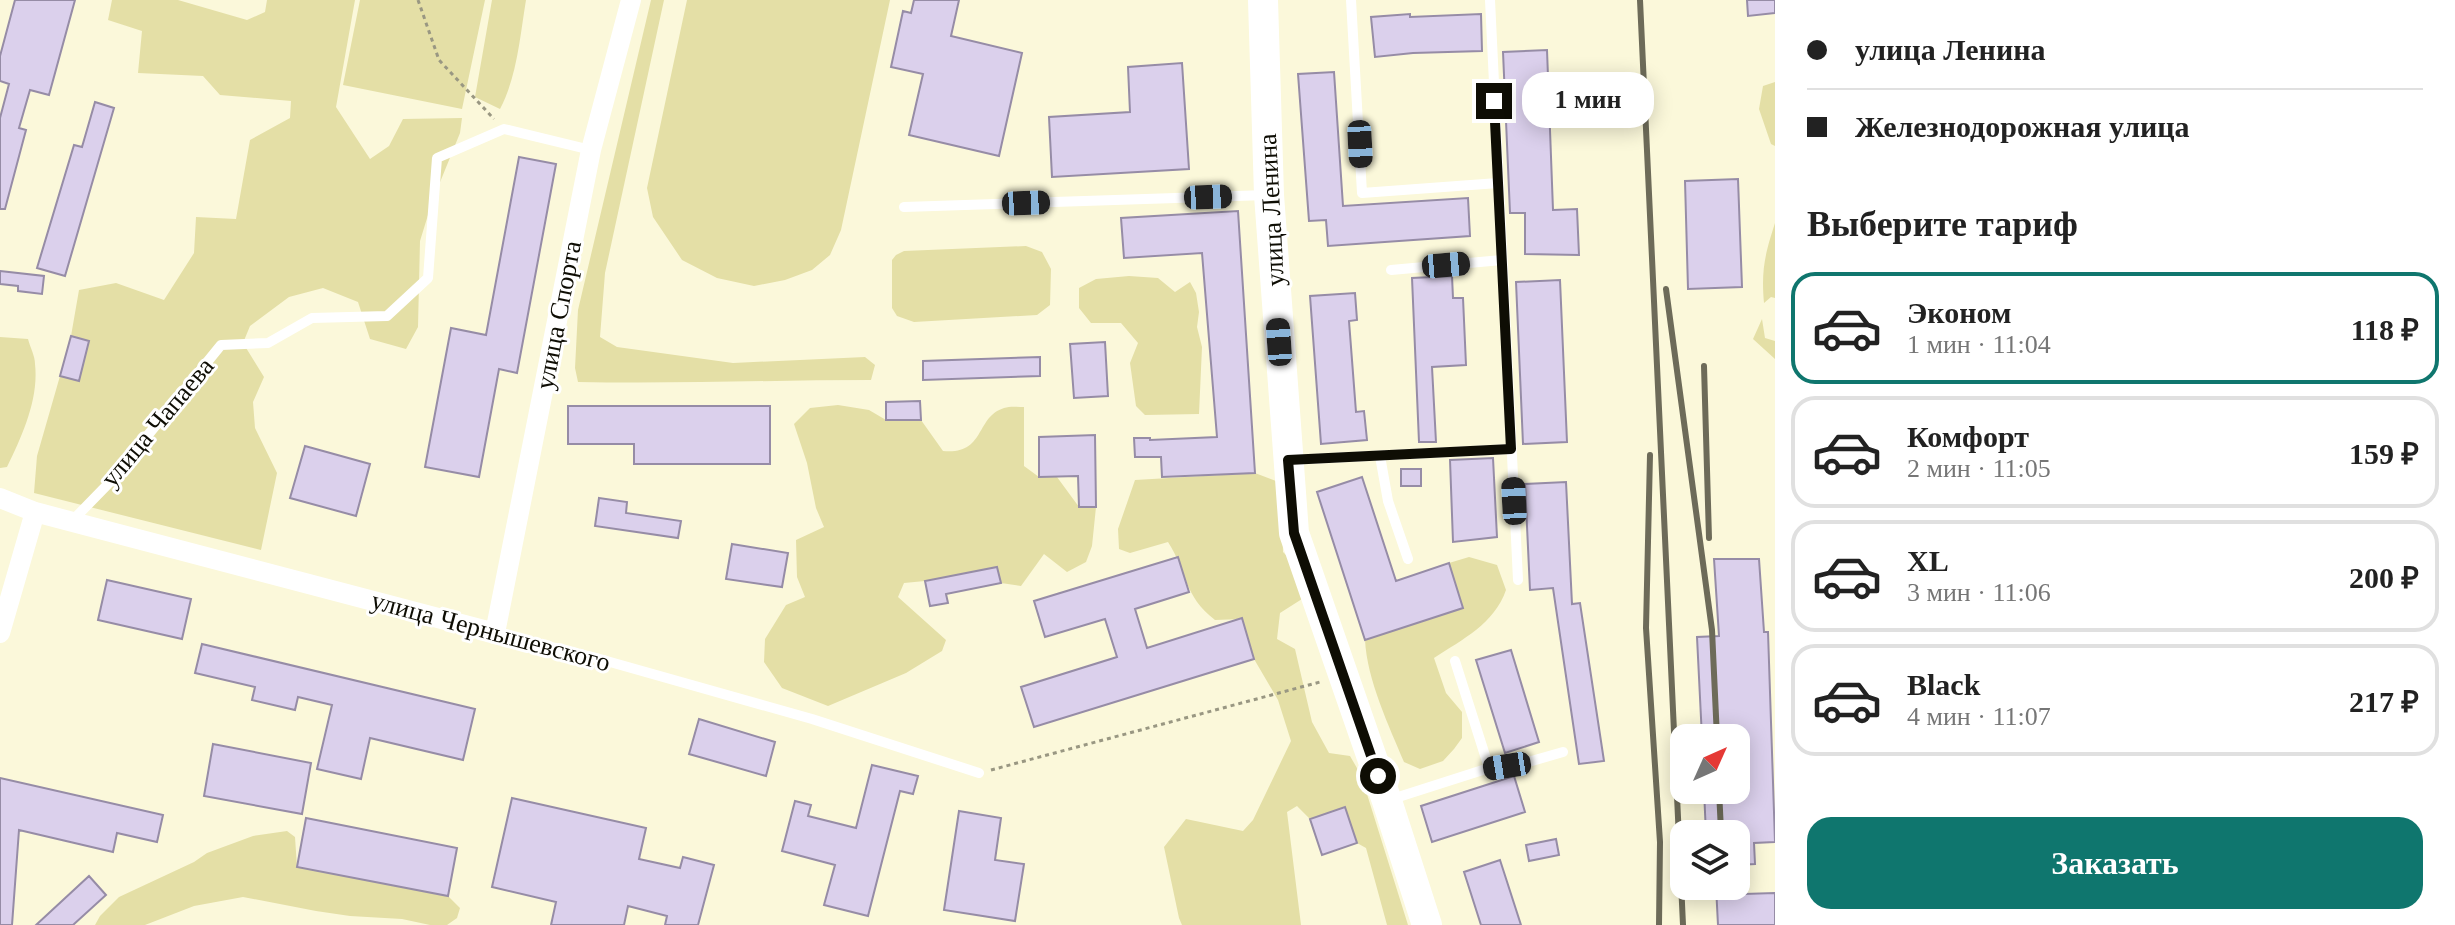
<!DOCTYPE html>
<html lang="ru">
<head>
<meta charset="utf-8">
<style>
	:root { --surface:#fff; --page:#f2f2f2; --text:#222; --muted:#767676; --line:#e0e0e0; --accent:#0f766e }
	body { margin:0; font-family:"Times New Roman",serif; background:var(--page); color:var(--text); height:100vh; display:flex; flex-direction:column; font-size:30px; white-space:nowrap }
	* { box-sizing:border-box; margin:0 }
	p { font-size:26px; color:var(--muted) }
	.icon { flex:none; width:44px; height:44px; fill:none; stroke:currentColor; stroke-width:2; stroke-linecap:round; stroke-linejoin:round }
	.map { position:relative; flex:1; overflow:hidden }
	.panel { display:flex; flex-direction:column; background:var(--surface); width:680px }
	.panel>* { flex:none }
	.banner { display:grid; align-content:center; height:176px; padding:0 32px; background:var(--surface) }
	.needle { width:52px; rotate:45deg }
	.fabs { position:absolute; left:1670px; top:724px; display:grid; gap:16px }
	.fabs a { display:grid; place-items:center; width:80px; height:80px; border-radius:16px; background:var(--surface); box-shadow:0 4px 20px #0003; font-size:40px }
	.end { position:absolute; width:36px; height:36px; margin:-18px; border:10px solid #0e0d04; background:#fff; box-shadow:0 0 0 4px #fff }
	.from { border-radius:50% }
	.bubble { position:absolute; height:56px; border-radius:24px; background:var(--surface); box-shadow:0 4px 20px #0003; font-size:26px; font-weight:800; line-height:56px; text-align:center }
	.car { position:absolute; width:24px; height:48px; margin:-24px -12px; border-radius:10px; box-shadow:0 0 6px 2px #0007; background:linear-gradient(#222 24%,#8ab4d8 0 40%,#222 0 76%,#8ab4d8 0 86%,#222 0) }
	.banner b { display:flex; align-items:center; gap:28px; height:76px; font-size:30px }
	.banner b+b { border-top:2px solid var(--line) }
	.banner i { width:20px; height:20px; background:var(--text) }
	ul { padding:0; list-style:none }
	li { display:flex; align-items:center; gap:24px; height:112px; margin:0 16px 12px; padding:0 16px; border:4px solid var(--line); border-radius:24px }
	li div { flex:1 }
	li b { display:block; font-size:30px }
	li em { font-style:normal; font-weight:800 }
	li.selected { border-color:var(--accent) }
	li>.icon { width:72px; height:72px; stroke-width:1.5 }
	h2 { padding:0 32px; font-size:36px; line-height:96px }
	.primary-button { display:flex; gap:16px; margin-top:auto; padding:16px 32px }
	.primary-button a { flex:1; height:92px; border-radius:24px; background:var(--accent); color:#fff; font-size:32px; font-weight:800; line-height:92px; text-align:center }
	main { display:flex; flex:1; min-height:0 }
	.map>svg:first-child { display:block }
	.green { fill:#e4dfa6 }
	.building { fill:#dbd0ec; stroke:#968ca6; stroke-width:2 }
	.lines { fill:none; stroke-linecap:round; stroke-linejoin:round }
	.path { stroke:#999782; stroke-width:3; stroke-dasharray:4 4; stroke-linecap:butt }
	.lane { stroke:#fff; stroke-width:10 }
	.street { stroke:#fff; stroke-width:20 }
	.secondary { stroke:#fff; stroke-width:30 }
	.rail { stroke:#6d6b59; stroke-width:6 }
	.route { stroke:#0e0d04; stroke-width:10 }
	.labels { text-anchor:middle; stroke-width:6; stroke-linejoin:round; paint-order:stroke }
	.street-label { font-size:26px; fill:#0e0d04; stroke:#fff }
</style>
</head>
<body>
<main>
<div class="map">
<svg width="1775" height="925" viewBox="0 0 1775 925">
	<rect width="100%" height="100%" fill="#fbf8da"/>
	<path class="green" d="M112,0H178L247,20L265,12L267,0H355L336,107L370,159L389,146L403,119L462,118L460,133L432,202L420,241L418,327L406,349L370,339L358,302L323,288L289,297L250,326L243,343L264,377L253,402L255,428L277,473L261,550L34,493L37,456L60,376L79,381L89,342L71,336L79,290L116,283L164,300L194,253L196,217L236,219L250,140L290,118L291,101L220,95L203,76L138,73L142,31L108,20Z
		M360,0H485L462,109L343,85Z
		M492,0H526C520,36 517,77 500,109L475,97Z
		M651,0H664L605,273L600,337L617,347L733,363L865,357L875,365L871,380C773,380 676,384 578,382L575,368L578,310Z
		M687,0H890L841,230L830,255L812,270L785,280L754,286L717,278L682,260L653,217L647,188Z
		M1775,82V146L1771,144L1759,109L1763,86Z
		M1775,223V298L1771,297L1764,303C1761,270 1765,254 1775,223Z
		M1026,246L1042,252L1051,269L1050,305L1037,315L914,322L897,316L892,308V260L896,255L904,251Z
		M1129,276L1158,278L1175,292L1190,282L1196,293L1199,312L1197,327L1202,347L1199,414L1145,415L1136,406L1130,363L1138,343L1121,323H1091L1079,308V288L1096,279Z
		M1762,319L1765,338L1775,341V359L1753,339Z
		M0,337L28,339C30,347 35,356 35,364C39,399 22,436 7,467L0,468Z
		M838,405L869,410L886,420H921L943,451C986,455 975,417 1004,408C1010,406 1018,407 1024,407V466L1039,477H1057L1079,507H1096L1092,546L1086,562L1067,572L1044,554L1021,586L1001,583L997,567L925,581L904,583L898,597L946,640L942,651L906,673L828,706L782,688L764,662L765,639L786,605L805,597L797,577L796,540L824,527L816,508L807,463L794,424L810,408Z
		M1255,473L1276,481L1282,512L1283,552L1301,570L1302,599L1280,613L1277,639L1295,649L1312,722L1329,753L1350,756L1361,775L1408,925H1387L1366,848L1357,843L1345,807L1310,819L1297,806L1287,812L1301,925H1182L1179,918L1164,847L1186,819L1243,831L1253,820L1291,741L1278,700L1254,659L1242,619L1215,620C1183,595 1188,573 1168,542L1130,553L1119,549L1118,529L1135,480Z
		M1469,557L1497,565L1506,590C1494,624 1463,639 1434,658L1446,693L1462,712V738L1454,749L1443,761L1420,769L1404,762C1389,726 1367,680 1365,640L1463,608L1449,563Z
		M287,831L295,837L297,867L448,896L460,908L457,918L447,925H430L402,919L350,916L316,911L243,897L194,906L145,925H95L100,916L119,897L194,862L207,853L253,836Z"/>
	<path class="building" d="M15,0H75L49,95L30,90L19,128L26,130L5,209H0V118L9,84L0,81V56Z
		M914,0H959L951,36L1022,53L999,156L909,135L923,74L891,67L903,11L911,13Z
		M1747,0H1775V13L1748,16Z
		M1410,14V17L1481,14L1482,51L1413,53L1375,57L1371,17Z
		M1547,50L1553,210L1577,209L1579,255L1525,254V213H1510L1503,52Z
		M1182,63L1189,169L1052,177L1049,117L1130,112L1128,67Z
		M1334,72L1343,206L1468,198L1470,236L1328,246L1326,220L1309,221L1298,74Z
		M95,102L114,108L65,276L37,268L74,145L82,147Z
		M519,157L556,164L517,373L499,369L479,477L425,467L451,328L486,335Z
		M1738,179L1742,287L1688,289L1685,181Z
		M1238,211L1255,473L1162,477L1161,457H1135L1134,438H1150V440L1217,437L1202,253L1124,258L1121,218Z
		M0,271L44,276L42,294L18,291V286L0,284Z
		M1452,276L1453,298H1463L1466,365L1432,367L1436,442H1419L1412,278Z
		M1560,280L1567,442L1523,444L1516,282Z
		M1355,293L1357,320L1349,321L1356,412L1364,411L1367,440L1321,444L1310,296Z
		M71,336L89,341L79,381L60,376Z
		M1105,342L1108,396L1074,398L1070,344Z
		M1040,357V376L923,380V361Z
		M920,401L921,420H886V402Z
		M568,406H770V464H634V444H568Z
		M1095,435L1096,507H1079L1078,476L1039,477V437Z
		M305,446L370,464L356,516L290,498Z
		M1493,458L1497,537L1453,542L1450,460Z
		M1401,469H1421V486H1401Z
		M1362,477L1396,581L1449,563L1463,608L1365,640L1317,492Z
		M1566,482L1572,604L1580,603L1604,761L1579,764L1553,588L1530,590L1525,484Z
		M599,498L627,502L626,513L681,521L678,538L595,526Z
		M732,544L788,553L782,587L726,579Z
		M1178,557L1189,592L1135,609L1147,648L1242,618L1254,659L1034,727L1021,687L1117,657L1105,619L1045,637L1034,601Z
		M1714,559H1759L1764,632H1768L1775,842L1754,843L1755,864L1736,865V834H1706L1704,790H1736V738H1702L1697,637L1719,636Z
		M997,567L1001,583L946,594L948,603L930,606L925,581Z
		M107,580L191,599L182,639L98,620Z
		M202,644L475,709L463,760L370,738L361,779L317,769L332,705L298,697L295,710L252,700L255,687L195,673Z
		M1511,650L1539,742L1505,753L1476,660Z
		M699,719L775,742L766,776L689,754Z
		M213,744L311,763L302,814L204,796Z
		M872,765L918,776L913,794L900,791L868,916L824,905L835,865L782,851L795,801L811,805L808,816L856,828Z
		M1514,776L1525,812L1432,842L1421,806Z
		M0,778L163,815L157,842L117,833L113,852L19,830L12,925H0Z
		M512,798L646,828L639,859L680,868L683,857L714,865L698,925H665L667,916L628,906L624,925H551L556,902L492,887Z
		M1345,807L1357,843L1322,855L1310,819Z
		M959,811L1001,818L995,860L1024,864L1015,921L944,910Z
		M306,818L457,848L448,896L297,867Z
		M1556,839L1559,855L1529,861L1526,845Z
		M1500,860L1521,925H1481L1464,872Z
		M89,876L106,895L73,925H36Z
		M1716,886H1744V894L1775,893V925H1718Z"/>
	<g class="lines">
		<path class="path" d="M418,0L439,60L494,119
			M991,770L1320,682"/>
		<path class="lane" d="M1351,0L1362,193L1498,183
			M1490,0L1518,580
			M904,207L1267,195
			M1391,270L1502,260
			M1380,456L1388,501L1408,559
			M1290,460L1511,449
			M72,521L109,483L221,345L268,343L312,318L387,316L428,278L437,158L504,129L591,150
			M495,633L596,658L812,719L979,773
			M1455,661L1489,768
			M1389,800L1489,768L1525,763L1563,752"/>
		<path class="street" d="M0,498L35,512L495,633L591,150L631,0
			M0,633L35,512"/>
		<path class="secondary" d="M1263,0L1269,195L1294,533L1387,801L1427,925"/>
		<path class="rail" d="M1640,0L1683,925
			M1666,289L1712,630L1717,738
			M1704,366L1709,538
			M1650,455L1646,628L1660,842L1659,925
			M1719,790L1721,831"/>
	</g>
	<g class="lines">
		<path class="route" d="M1378,776L1294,533L1288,460L1511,449L1494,101"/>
	</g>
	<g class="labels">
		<g class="street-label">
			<text transform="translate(1271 210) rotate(-93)" y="9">улица Ленина</text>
			<text transform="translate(558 315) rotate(-79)" y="9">улица Спорта</text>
			<text transform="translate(157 422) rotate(-50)" y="9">улица Чапаева</text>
			<text transform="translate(491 631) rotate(15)" y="9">улица Чернышевского</text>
		</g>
	</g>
</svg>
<div class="fabs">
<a><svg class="needle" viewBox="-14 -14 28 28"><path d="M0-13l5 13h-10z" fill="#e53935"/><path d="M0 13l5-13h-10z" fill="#767676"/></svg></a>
<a><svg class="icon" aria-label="layers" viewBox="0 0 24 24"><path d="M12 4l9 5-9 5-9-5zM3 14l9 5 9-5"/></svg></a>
</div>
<i class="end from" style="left:1378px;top:776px"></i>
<i class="end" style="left:1494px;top:101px"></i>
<div class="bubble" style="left:1522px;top:72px;width:132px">1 мин</div>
<i class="car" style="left:1360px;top:144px;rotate:177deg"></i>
<i class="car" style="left:1208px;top:197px;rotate:88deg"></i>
<i class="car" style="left:1026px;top:203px;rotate:88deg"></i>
<i class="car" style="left:1446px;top:265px;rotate:85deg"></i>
<i class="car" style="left:1279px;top:342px;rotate:356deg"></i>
<i class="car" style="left:1514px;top:501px;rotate:357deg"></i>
<i class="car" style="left:1507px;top:766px;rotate:261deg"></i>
</div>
<section class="panel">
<div class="banner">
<b><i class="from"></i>улица Ленина</b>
<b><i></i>Железнодорожная улица</b>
</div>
<h2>Выберите тариф</h2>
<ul>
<li class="selected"><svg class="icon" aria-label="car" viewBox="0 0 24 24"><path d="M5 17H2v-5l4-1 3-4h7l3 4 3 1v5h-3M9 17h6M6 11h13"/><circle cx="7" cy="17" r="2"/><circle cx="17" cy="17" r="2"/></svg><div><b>Эконом</b><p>1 мин · 11:04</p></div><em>118 ₽</em></li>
<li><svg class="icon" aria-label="car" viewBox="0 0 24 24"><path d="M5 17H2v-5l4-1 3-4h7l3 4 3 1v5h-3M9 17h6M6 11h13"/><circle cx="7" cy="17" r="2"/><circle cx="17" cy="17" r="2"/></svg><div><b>Комфорт</b><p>2 мин · 11:05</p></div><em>159 ₽</em></li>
<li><svg class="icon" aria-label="car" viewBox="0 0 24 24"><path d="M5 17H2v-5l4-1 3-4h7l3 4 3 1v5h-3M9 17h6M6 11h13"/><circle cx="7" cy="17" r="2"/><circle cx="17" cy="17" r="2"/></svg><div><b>XL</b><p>3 мин · 11:06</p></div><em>200 ₽</em></li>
<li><svg class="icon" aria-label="car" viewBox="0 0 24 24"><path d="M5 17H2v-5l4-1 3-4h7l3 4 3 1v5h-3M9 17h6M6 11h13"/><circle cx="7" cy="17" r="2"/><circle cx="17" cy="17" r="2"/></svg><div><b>Black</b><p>4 мин · 11:07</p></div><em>217 ₽</em></li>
</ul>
<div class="primary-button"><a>Заказать</a></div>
</section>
</main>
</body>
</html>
